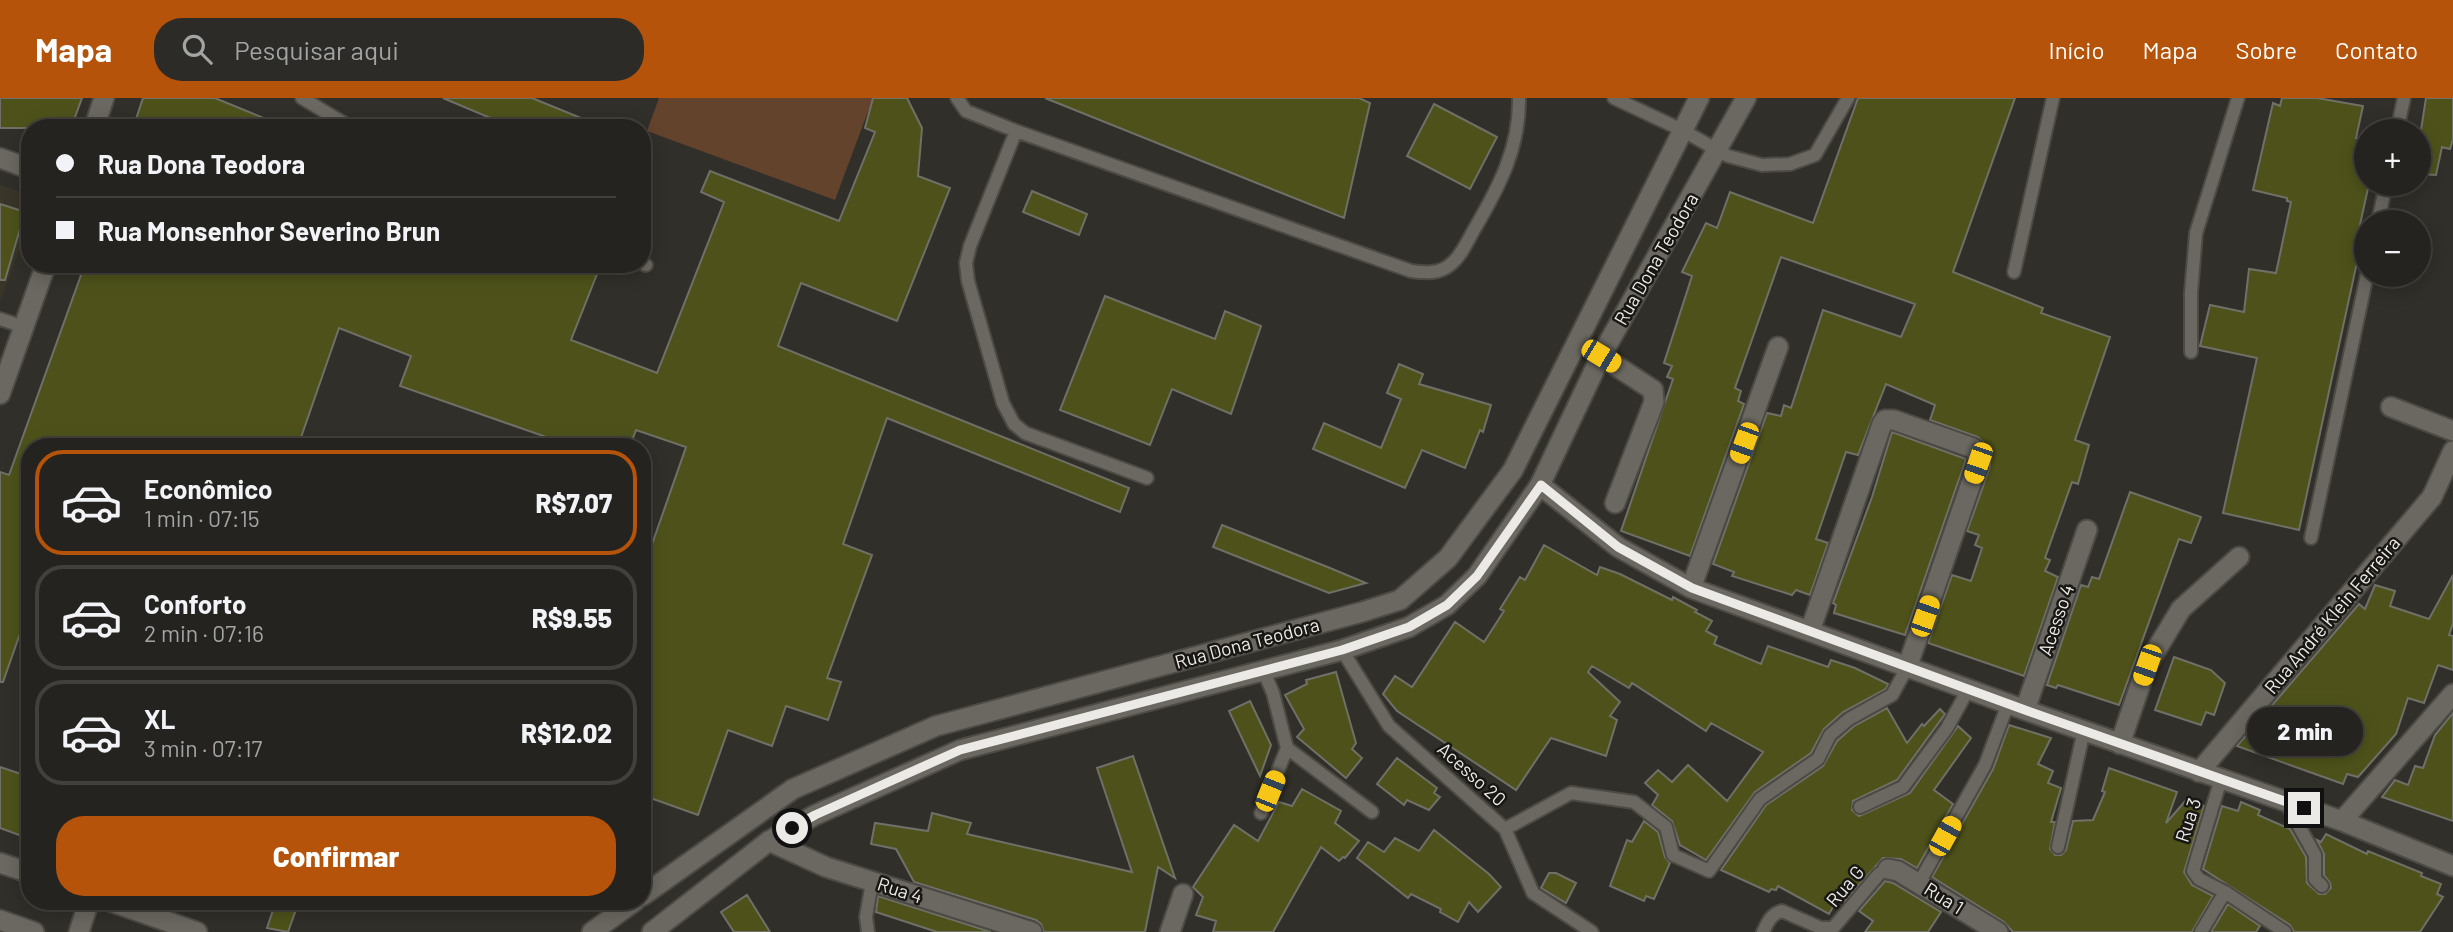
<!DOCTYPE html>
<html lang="pt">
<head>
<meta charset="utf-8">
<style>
	:root { --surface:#25231f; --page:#2d2b28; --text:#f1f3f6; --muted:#a3a4a4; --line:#42403d; --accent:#b45309 }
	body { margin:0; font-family:Barlow,sans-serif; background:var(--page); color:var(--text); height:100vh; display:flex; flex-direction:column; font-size:26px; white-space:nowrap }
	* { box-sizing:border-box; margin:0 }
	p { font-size:23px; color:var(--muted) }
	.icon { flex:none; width:38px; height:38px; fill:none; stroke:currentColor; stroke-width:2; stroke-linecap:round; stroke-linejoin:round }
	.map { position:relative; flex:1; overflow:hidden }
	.drawer { position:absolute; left:21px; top:340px; width:630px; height:472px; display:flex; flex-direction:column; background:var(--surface); border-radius:28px; box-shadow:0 4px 18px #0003,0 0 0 2px var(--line) }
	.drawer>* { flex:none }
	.top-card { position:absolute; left:21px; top:21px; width:630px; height:154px; border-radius:28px; box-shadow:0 4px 18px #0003,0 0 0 2px var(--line); display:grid; align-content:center; height:154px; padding:0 35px; background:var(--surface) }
	.buttons { position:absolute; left:2354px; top:21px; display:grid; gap:14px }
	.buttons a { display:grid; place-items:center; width:77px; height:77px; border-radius:50%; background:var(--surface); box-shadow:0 4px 18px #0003,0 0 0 2px var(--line); font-size:35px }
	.end { position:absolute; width:32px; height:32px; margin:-16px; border:9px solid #eceae6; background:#111; box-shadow:0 0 0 4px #111 }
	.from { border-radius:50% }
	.bubble { position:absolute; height:49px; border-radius:24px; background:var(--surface); box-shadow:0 4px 18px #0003,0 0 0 2px var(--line); font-size:23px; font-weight:800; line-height:49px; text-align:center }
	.car { position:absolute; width:21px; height:42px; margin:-21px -10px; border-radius:9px; box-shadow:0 0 5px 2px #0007; background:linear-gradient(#f5c518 24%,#345 0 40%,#f5c518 0 76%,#345 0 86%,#f5c518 0) }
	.top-card b { display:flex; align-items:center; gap:24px; height:66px; font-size:26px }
	.top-card b+b { border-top:2px solid var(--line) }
	.top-card i { width:18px; height:18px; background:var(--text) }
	ul { padding:12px 0 0; list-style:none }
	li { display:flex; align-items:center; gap:21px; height:105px; margin:0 14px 10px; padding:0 21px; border:4px solid var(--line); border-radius:28px }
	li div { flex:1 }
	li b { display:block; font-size:26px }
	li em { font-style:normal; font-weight:800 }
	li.on { border-color:var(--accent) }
	li>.icon { width:63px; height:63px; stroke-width:1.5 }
	.cta { display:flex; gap:14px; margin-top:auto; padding:14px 35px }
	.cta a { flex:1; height:80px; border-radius:28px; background:var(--accent); color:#fff; font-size:28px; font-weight:800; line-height:80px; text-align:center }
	header { display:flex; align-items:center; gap:42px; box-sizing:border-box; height:98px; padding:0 35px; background:var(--accent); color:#fff }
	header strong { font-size:33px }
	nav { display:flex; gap:38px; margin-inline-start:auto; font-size:24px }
	.search { width:490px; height:63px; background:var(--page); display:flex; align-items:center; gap:18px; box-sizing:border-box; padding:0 24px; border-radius:28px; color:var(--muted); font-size:26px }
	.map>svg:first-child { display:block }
	.built { fill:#393528 }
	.green { fill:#64432d }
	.building { fill:#4e521a; stroke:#6f7068; stroke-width:2 }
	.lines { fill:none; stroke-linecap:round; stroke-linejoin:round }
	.service-casing { stroke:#4c4a44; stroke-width:16 }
	.minor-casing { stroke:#4c4a44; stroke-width:23 }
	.tertiary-casing { stroke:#4c4a44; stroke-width:23 }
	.secondary-casing { stroke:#4c4a44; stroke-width:23 }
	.service { stroke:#6a6860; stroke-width:12 }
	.minor { stroke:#6a6860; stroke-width:19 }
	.tertiary { stroke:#6a6860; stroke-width:19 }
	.secondary { stroke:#6a6860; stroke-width:19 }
	.route { stroke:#eceae6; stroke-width:9 }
	.labels { text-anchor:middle; stroke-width:5; stroke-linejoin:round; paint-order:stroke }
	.street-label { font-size:19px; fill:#eceae6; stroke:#181714 }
</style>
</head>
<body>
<header>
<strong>Mapa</strong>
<div class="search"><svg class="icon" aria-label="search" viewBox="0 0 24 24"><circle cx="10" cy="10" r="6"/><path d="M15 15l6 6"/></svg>Pesquisar aqui</div>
<nav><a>Início</a><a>Mapa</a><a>Sobre</a><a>Contato</a></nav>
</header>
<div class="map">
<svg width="2453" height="834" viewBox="0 0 2453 834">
	<rect width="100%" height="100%" fill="#312f29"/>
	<path class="built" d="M0,87L30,97V123L0,204Z"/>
	<path class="green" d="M659,0H873L835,102L647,33Z"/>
	<path class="building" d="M0,0H82L71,30H0Z
		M143,0H215L288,30H133Z
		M443,0H532L603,29L497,30L500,24Z
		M873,0H907L922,30L918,78L950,90L897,223L801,185L778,248L1129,390L1120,414L887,320L843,446L872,457L827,580L841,584L828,622L786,608L772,648L728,632L698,717L642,697V475L686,349L636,332L630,348H572L400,288L411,258L339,230L298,348H30V507L3,584H0V374L9,377L85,166H601L571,242L657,275L724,104L701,94L710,73L839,123L875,34L865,30Z
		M1045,0H1359L1370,5L1344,120Z
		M1858,0H2015L1953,174L2043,210L2041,215L2110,239L2075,342L2089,347L2078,386L2072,384L2045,460L2050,462L2045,473L2058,479L2024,578L1928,545L1952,477L1971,483L1982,450L1975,447L1979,437L1967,433L1990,369V357L1988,350L1978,339L1930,322L1935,307L1886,286L1858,357L1846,354L1816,441L1828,445L1810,497L1796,492L1792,497L1732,478L1734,474L1713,466L1767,315L1781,318L1784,307L1791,310L1823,212L1901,239L1915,206L1781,159L1735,290L1741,293L1738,303L1744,306L1690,458L1621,433L1673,281L1667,279L1672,268L1664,265L1692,178L1682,174L1706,125L1717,130L1730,94L1813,125Z
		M2282,0H2317L2363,8L2356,40L2366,41V86H2369L2357,140L2362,141L2299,432L2223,415L2257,260L2200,248L2210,207L2244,214L2249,171L2276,175L2291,104L2287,103V100L2253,92L2273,5L2280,8Z
		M2426,0H2453V41L2450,51L2442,49L2436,77L2418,76V51Z
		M1434,6L1497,39L1470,91L1407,58Z
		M1032,93L1087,116L1079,137L1023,114Z
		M0,106L25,114L5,182H0Z
		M1105,198L1215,241L1225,213L1261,228L1231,316L1172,291L1150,347L1060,312Z
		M1399,266L1423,276L1419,286L1491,307L1483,334L1480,332L1465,370L1422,352L1405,390L1313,351L1324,325L1381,350L1401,301L1387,295Z
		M1892,334L1966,361L1905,537L1834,515L1836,507L1833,505L1872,399Z
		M2130,394L2201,419L2191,445L2179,441L2119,607L2058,587L2056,590L2047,587L2081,487L2088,489L2092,479L2099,481Z
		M1222,427L1330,470L1366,485L1329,495L1213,449Z
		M1544,447L1597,477L1600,469L1620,476L1672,502L1673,499L1697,512L1695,514L1712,523L1706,533L1717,539L1714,546L1761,566L1768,548L1828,569L1831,562L1855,570L1888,586L1886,591L1843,614L1824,631L1811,655L1755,694L1706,762L1680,747L1672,723L1652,707L1658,697L1645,685L1658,672L1672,684L1688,667L1727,703L1763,654L1711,625L1706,633L1632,585L1629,590L1592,568L1588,574L1620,604L1610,618L1617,622L1606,658L1551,640L1516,692L1397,613L1383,596L1395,578L1412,589L1455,524L1484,544L1504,513L1500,511L1520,479L1525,482Z
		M2453,477V525L2449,537L2453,538V572L2438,567L2424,605L2408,600L2396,636L2358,679L2347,676L2343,686L2237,648L2359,506L2365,511L2375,487L2395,493L2390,508L2429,521Z
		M2174,559L2211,572L2225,585L2214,617L2206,614L2201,627L2155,612Z
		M1336,574L1356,645L1352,651L1362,660L1346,680L1297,639L1304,631L1285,597L1307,586L1306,582Z
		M1250,603L1271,647L1260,678L1229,613Z
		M1887,610L1907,645L1922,626L1924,628L1940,611L1945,616L1897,682L1853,703L1852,712L1859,718L1910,695L1958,628L1971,640L1934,692L1953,706L1917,770L1901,761L1883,760L1844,804L1838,800L1829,816L1778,788L1776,792L1771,791L1769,794L1721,772L1766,707L1823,668L1837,643L1854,628Z
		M2453,615V723L2382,699L2395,682L2408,687L2415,668L2423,670L2435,637Z
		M2009,627L2051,640L2038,666L2053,673L2048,685L2061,690L2051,724H2055L2050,751L2055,757H2061L2066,752L2073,723L2093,722L2105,694L2102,693L2109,670L2177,694L2166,725L2188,700L2204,708L2184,774L2192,787L2213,798L2192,834H2013L2004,824L1932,779L1993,671Z
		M1133,658L1175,780L1158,769L1145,834H1044L1041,826L1036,822L914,784L896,751L871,746L875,725L928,733L932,715L971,725L967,736L1132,774L1097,670Z
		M1397,660L1437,690L1434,695L1440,699L1429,712L1407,702L1404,707L1377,686Z
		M0,669L30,679V741L0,730Z
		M1302,691L1341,713L1335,725L1359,743L1345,760L1343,759L1339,763L1321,749L1273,834H1213L1216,823L1196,817L1203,799L1193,789L1234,727L1258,743L1279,704L1292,708Z
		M2241,704L2260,712L2258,717L2290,731L2306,759L2307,785L2319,796H2325L2331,790L2330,785L2324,777V756L2317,742L2321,744L2326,736L2367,756L2368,753L2422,775L2421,778L2441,786L2437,796L2443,799L2420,834H2294L2290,827L2203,771L2222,708L2238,713Z
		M1644,723L1658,734L1665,759L1670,765L1654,801L1646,798L1644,803L1610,788L1627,742L1632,744Z
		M1434,732L1489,776L1501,789L1478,814L1469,804L1458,824L1440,814L1441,811L1411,796L1408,800L1357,760L1368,744L1384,754L1395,740L1419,753Z
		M1549,775H1556L1576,785L1566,805L1541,790Z
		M1885,783L1893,785L1941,814L1928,834H1865L1873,823L1859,813Z
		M747,797L770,834H734L721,814Z
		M878,798L991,834H937L876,814Z
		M276,803H299L288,834L267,830Z
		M2228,806L2260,828L2256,834H2211Z"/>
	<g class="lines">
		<g class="service-casing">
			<path id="service" d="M302,0L352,30
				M957,0L966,13L1016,33L1411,173C1425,175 1440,176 1451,166C1462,157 1468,142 1475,130C1499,89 1520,49 1519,0
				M1614,0L1682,32L1728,58L1762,67L1790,66L1815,57L1848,0
				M1016,33L970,148L966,165L968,183L1003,305L1014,326L1025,335L1147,380
				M2397,33L2404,0
				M2378,124L2386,86
				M642,165L646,167
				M2014,174L2053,0
				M0,221L24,229
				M2191,254V195L2196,135L2238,0
				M2311,440L2367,177
				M1342,552L1389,628L1505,731L1533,795L1592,834
				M1287,650L1372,714
				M2221,681L2193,773L2199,781L2225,794L2285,834
				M2285,703L2315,757V781L2322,788
				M1860,709L1903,689L1947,630L1969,590
				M1261,715L1287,650L1273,595L1263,572
				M1505,731L1571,695L1634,704L1666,729L1673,757L1709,773L1760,701L1818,661L1830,637L1849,621L1892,597L1907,570
				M2058,749L2084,632
				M1919,785L1985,667L2008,606
				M868,834L866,819L872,784
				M1763,834C1768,824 1771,816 1782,813L1821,830H1833L1879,776L1888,771
				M2201,834L2225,794"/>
		</g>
		<g class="minor-casing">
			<path id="minor" d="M1601,258L1653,292L1654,304L1615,405
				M2391,309L2453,333
				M1540,387L1618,449L1691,490L2025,612L2342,723L2453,768
				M1691,490L1778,249
				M1810,533L1882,326L1885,322H1894L1973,350L1978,357V365L1907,570
				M2025,612L2087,432
				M2120,646L2147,567L2181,511L2239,459
				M2199,674L2432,399L2453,353
				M2342,723L2453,596
				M769,743L826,769L1032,834
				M1888,771L1898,773L1998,834
				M1170,834L1183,796"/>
		</g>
		<g class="tertiary-casing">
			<path id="tertiary" d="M94,30L104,0
				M0,60L30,71
				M0,296L46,166"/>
		</g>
		<g class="secondary-casing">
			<path id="secondary" d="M0,765L30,775
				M642,798L793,691L936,628L1362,514L1400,502L1448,460L1513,372L1699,0
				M109,803L197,834
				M0,822L34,834
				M79,834L89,803
				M592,834L635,803
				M652,834L769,743L815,717L960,652L1342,552L1409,529L1447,507L1477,478L1540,387L1601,258L1746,0"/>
		</g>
		<use href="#service" class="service"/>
		<use href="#minor" class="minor"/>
		<use href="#tertiary" class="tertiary"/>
		<use href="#secondary" class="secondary"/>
	</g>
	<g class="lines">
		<path class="route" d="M792,730L815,717L960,652L1342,552L1409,529L1447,507L1477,478L1541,387L1618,449L1692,490L2025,612L2304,710"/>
	</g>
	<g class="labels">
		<g class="street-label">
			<text transform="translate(1656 161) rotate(-60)" y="7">Rua Dona Teodora</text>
			<text transform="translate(2332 517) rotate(-50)" y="7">Rua André Klein Ferreira</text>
			<text transform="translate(2056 522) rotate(-71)" y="7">Acesso 4</text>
			<text transform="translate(1247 545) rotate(-15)" y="7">Rua Dona Teodora</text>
			<text transform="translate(1472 676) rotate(42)" y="7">Acesso 20</text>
			<text transform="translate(2188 722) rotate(-72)" y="7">Rua 3</text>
			<text transform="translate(1845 788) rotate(-50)" y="7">Rua G</text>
			<text transform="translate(900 792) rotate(18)" y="7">Rua 4</text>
			<text transform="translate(1944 800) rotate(32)" y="7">Rua 1</text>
		</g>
	</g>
</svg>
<div class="buttons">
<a>+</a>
<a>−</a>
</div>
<i class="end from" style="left:792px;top:730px"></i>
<i class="end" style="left:2304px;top:710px"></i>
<div class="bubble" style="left:2247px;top:609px;width:116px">2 min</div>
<i class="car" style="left:1601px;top:258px;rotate:121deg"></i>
<i class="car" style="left:1744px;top:345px;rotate:200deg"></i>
<i class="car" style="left:1978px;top:365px;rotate:199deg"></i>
<i class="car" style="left:1925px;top:518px;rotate:19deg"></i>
<i class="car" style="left:2147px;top:567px;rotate:199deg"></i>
<i class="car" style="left:1270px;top:693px;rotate:22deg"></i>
<i class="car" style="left:1945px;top:738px;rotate:29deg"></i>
<div class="top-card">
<b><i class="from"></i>Rua Dona Teodora</b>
<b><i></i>Rua Monsenhor Severino Brun</b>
</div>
<section class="drawer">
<ul>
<li class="on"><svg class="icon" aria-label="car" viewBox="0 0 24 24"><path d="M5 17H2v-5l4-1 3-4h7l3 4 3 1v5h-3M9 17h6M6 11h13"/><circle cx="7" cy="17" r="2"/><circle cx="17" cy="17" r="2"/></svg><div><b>Econômico</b><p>1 min · 07:15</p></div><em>R$7.07</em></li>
<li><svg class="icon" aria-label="car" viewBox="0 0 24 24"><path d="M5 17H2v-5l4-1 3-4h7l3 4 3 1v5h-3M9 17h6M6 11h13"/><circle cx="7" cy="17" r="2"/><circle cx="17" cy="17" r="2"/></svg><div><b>Conforto</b><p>2 min · 07:16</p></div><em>R$9.55</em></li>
<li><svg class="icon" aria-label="car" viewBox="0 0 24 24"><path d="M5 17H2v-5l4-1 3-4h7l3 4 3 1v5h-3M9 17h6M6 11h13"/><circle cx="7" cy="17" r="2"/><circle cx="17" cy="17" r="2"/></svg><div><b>XL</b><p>3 min · 07:17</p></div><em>R$12.02</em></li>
</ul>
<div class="cta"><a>Confirmar</a></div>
</section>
</div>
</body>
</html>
